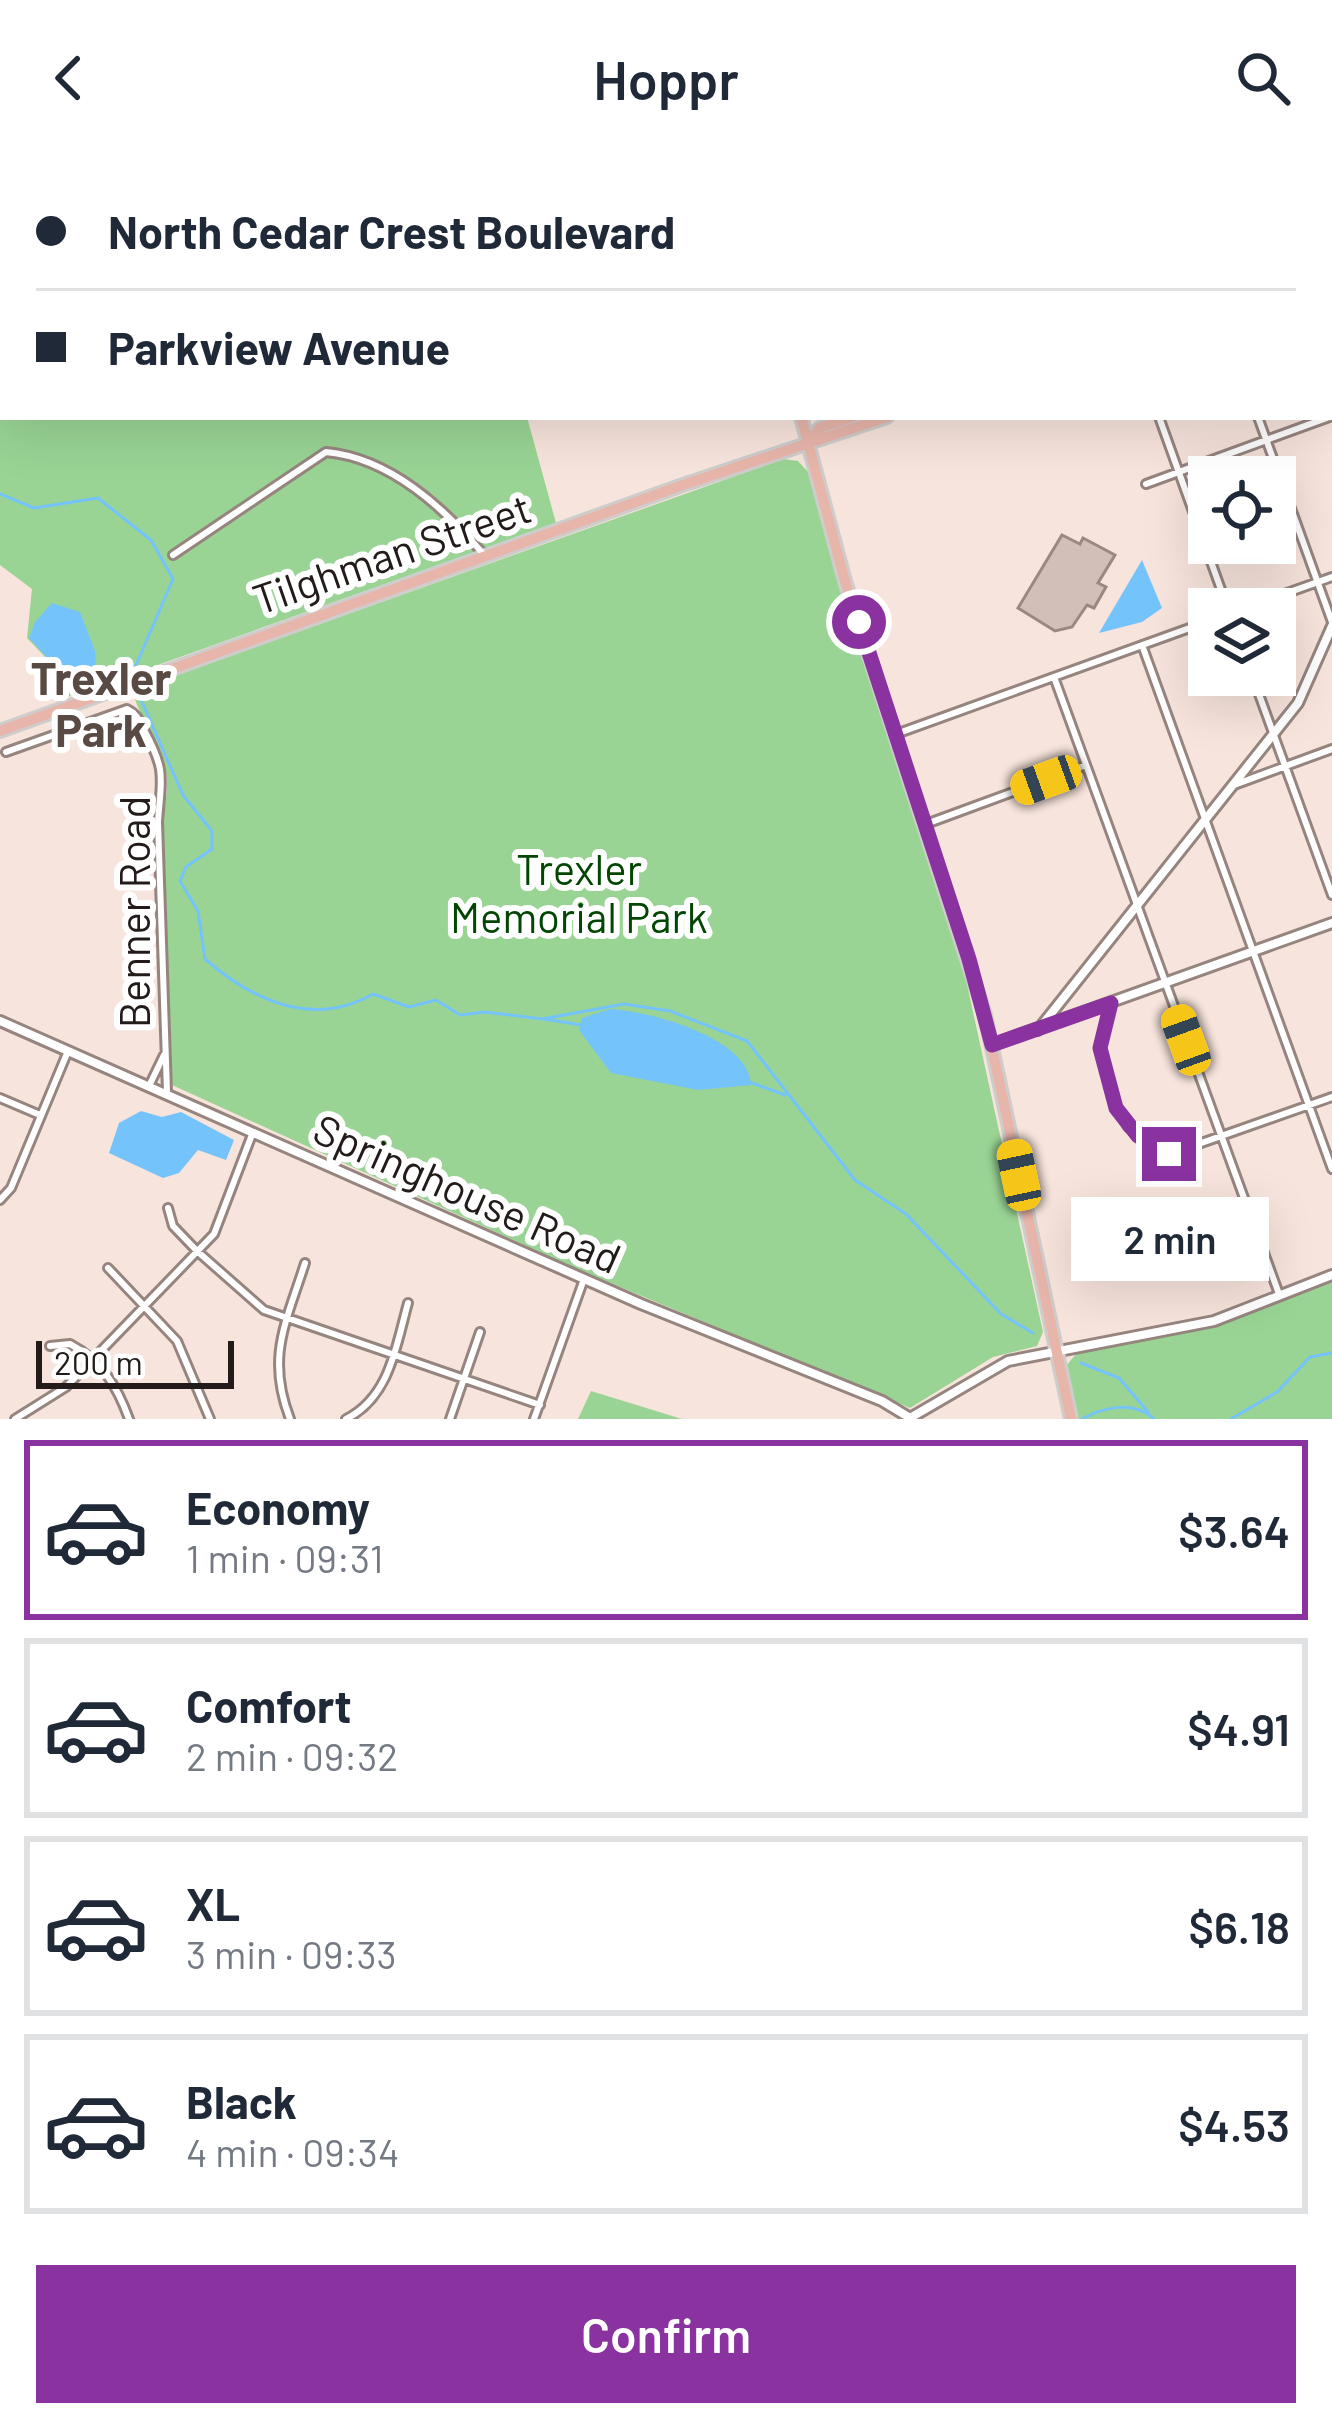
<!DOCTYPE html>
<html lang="en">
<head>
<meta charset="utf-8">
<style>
	:root { --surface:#fff; --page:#f6f6f7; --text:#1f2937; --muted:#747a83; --line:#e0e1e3; --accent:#8932a0 }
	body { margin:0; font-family:Barlow,sans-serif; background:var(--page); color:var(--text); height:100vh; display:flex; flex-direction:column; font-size:45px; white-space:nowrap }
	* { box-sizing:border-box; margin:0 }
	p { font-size:39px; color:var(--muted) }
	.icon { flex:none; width:66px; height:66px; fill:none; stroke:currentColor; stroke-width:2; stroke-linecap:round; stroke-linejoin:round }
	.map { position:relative; height:1263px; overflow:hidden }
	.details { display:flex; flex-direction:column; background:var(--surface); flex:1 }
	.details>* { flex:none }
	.banner { position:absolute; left:0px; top:0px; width:1332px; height:264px; box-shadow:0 12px 48px #0002; display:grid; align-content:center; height:264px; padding:0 36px; background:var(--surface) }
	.fabs { position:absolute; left:1188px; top:300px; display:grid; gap:24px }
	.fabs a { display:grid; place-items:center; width:108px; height:108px; border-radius:0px; background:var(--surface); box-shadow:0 12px 48px #0002; font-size:60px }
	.scale { position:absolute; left:36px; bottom:30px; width:198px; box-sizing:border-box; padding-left:12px; border:6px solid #221b19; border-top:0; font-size:33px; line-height:42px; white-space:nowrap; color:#221b19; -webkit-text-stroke:9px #fff; paint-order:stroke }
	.end { position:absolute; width:54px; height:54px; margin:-27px; border:15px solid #8932a0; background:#fff; box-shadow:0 0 0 6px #fff }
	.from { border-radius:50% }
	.bubble { position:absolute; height:84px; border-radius:0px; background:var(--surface); box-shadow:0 12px 48px #0002; font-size:39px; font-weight:600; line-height:84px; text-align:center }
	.car { position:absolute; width:36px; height:72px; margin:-36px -18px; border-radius:15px; box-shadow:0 0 9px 3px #0007; background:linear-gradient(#f5c518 24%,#345 0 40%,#f5c518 0 76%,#345 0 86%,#f5c518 0) }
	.banner b { display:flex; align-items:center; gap:42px; height:114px; font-size:45px }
	.banner b+b { border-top:3px solid var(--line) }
	.banner i { width:30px; height:30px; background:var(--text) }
	ul { padding:21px 0 0; list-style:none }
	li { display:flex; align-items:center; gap:36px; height:180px; margin:0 24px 18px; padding:0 12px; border:6px solid var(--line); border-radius:0px }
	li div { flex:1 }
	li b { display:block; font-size:45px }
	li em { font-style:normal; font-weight:600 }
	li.on { border-color:var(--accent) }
	li>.icon { width:108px; height:108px; stroke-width:1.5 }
	.button { display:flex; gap:24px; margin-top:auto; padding:24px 36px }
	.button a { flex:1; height:138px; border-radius:0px; background:var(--accent); color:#fff; font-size:48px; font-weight:600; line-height:138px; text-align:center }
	header { display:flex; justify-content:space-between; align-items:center; height:156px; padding:0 36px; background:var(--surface); font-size:54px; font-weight:600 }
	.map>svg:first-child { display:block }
	.green { fill:#99d494 }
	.water { fill:#75c3fb }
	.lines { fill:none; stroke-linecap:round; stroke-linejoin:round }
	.stream { stroke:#75c3fb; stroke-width:3 }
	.building { fill:#d1bfb8; stroke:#9a8982; stroke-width:3 }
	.minor-casing { stroke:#96857f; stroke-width:12 }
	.tertiary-casing { stroke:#96857f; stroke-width:14 }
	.primary-casing { stroke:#cecdcc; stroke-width:16 }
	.minor { stroke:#fff; stroke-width:6 }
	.tertiary { stroke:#fff; stroke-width:8 }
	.primary { stroke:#e8b5aa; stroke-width:10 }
	.route { stroke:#8932a0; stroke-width:15 }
	.labels { text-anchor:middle; stroke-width:12; stroke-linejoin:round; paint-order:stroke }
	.street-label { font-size:42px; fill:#221b19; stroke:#fff }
	.park-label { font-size:42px; fill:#034603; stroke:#fff }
	.neighbourhood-label { font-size:45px; font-weight:bold; fill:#594a44; stroke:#fff }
</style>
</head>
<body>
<header><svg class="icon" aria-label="back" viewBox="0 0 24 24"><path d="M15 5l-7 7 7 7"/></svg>Hoppr<svg class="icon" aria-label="search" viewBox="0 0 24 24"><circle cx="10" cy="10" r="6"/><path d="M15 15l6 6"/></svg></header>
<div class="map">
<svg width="1332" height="1263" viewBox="0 0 1332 1263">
	<rect width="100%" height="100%" fill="#f7e4dc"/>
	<path class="green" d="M0,0H462L3,3V261H527L556,367L62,543L49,505L27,482L32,433L0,409Z
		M783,303L798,305L808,316L839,430L963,810L1043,1176L1037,1190L993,1201L910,1252L577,1113L172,929L163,661C177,594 151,592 132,535Z
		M1332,1124V1263H1078L1066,1210L1076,1198L1223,1168Z
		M591,1235L682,1263H578Z"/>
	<path class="water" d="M1142,404L1162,452L1142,466L1099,477Z
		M52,447L80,456L95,495L96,520L77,530L59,531L51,506L29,482L35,466Z
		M610,853C650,855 750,882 751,929L698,934L611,917L579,874L582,862Z
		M141,955L162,961L181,956L234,984L226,1004L198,994L179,1017L163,1022L109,997L119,967Z"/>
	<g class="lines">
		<path class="stream" d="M0,338L34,352L98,342L151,384L173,423L131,521
			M135,530L183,639L212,675V693L186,711L180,725L198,755L205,803C253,845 313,872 373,838L409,851L436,844L460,859L485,856L542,863L624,848L670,855L747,885L855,1024L906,1058L1001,1158L1033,1177
			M544,863L581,869
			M749,926L785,939
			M1081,1207L1119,1222L1148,1256
			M1082,1263C1104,1251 1134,1244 1154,1263
			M1231,1263L1277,1236L1310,1201L1332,1197"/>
	</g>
	<path class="building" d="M1062,379L1080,388L1083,382L1115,399L1098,427L1106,431L1094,452L1087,449L1072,471L1055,475L1018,452Z"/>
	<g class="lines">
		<g class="minor-casing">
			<path id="minor" d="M555,0L558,3
				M866,0L867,3
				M965,0L966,3
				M1064,0L1065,3
				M1163,0L1164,3
				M1264,0L1265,3
				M758,3L767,0
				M1034,3L1042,0
				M1329,179L1332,187
				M1159,261L1228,453
				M1258,261L1332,466
				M1146,328L1332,260
				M173,399L326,296C391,302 445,353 485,400
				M1242,453L1332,421
				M1142,489L1332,1013
				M1252,519L1332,739
				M1054,521L1279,1138
				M896,578L1209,465
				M6,596L127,553C137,558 139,564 144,574C167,616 161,622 158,666L167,936
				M1234,629L1332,593
				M926,668L1086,609
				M1111,847L1100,892L1116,951L1128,971L1169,998
				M150,928L164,899
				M0,942L40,959
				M1153,1004L1332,941
				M0,1044L11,1032L68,895
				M168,1052L173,1070L197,1095L264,1154L540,1249
				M108,1112L177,1185L210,1263
				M50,1190L70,1188C102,1205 117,1230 129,1263
				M15,1263L66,1231L214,1078L253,976
				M290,1263C266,1201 286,1167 305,1107
				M346,1263C390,1241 396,1190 408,1147
				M450,1263L480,1176
				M534,1263L584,1123"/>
		</g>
		<g class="tertiary-casing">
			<path id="tertiary" d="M0,865L641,1148L882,1245L910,1262
				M1038,874L1298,547L1332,470
				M991,889L1332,767
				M910,1262L1008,1205L1214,1165L1332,1119"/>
		</g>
		<g class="primary-casing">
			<path id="primary" d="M740,0L741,3
				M1329,95L1332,94
				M801,261L845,425L985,859L1071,1263
				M808,286L820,272L852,261
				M0,575L680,330L887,261"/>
		</g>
		<use href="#minor" class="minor"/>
		<use href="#tertiary" class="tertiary"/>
		<use href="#primary" class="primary"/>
	</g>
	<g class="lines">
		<path class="route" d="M859,466L969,803L992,889L1111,847L1100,892L1116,952L1138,980L1169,998"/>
	</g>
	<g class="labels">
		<g class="street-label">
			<text transform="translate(392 398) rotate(-19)" y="15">Tilghman Street</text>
			<text transform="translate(135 756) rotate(-90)" y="15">Benner Road</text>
			<text transform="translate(467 1038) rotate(24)" y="15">Springhouse Road</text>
		</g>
		<g class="park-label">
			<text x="579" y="729">Trexler<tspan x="579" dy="48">Memorial Park</tspan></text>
		</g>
		<g class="neighbourhood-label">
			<text x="101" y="539">Trexler<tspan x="101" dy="52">Park</tspan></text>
		</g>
	</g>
</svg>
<div class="fabs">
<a><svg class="icon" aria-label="locate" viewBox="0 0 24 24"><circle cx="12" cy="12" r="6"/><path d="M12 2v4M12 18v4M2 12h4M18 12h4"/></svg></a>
<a><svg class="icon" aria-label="layers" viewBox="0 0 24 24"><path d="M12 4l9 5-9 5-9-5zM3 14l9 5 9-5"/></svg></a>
</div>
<div class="scale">200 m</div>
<i class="end from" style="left:859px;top:466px"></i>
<i class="end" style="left:1169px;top:998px"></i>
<div class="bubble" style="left:1071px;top:1041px;width:198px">2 min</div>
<i class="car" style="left:1046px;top:624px;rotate:250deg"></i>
<i class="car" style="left:1186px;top:884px;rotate:340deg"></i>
<i class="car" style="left:1019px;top:1019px;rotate:348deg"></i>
<div class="banner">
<b><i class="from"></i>North Cedar Crest Boulevard</b>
<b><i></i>Parkview Avenue</b>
</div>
</div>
<section class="details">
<ul>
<li class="on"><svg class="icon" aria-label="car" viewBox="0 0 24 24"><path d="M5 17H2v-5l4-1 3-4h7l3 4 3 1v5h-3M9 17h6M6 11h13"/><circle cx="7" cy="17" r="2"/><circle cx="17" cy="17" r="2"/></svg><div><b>Economy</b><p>1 min · 09:31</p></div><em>$3.64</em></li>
<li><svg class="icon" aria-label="car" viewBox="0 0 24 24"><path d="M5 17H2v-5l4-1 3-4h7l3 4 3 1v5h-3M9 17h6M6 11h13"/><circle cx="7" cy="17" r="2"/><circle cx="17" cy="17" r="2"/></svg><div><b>Comfort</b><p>2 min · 09:32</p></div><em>$4.91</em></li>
<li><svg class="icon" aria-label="car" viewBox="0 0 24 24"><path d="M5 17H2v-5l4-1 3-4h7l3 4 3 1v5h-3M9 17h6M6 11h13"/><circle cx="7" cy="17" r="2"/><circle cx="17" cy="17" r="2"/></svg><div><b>XL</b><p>3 min · 09:33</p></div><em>$6.18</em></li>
<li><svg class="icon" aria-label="car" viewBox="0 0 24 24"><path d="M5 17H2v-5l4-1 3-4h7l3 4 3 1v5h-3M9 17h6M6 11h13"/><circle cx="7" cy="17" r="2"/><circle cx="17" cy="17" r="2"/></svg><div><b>Black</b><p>4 min · 09:34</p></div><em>$4.53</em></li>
</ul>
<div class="button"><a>Confirm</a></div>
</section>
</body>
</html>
